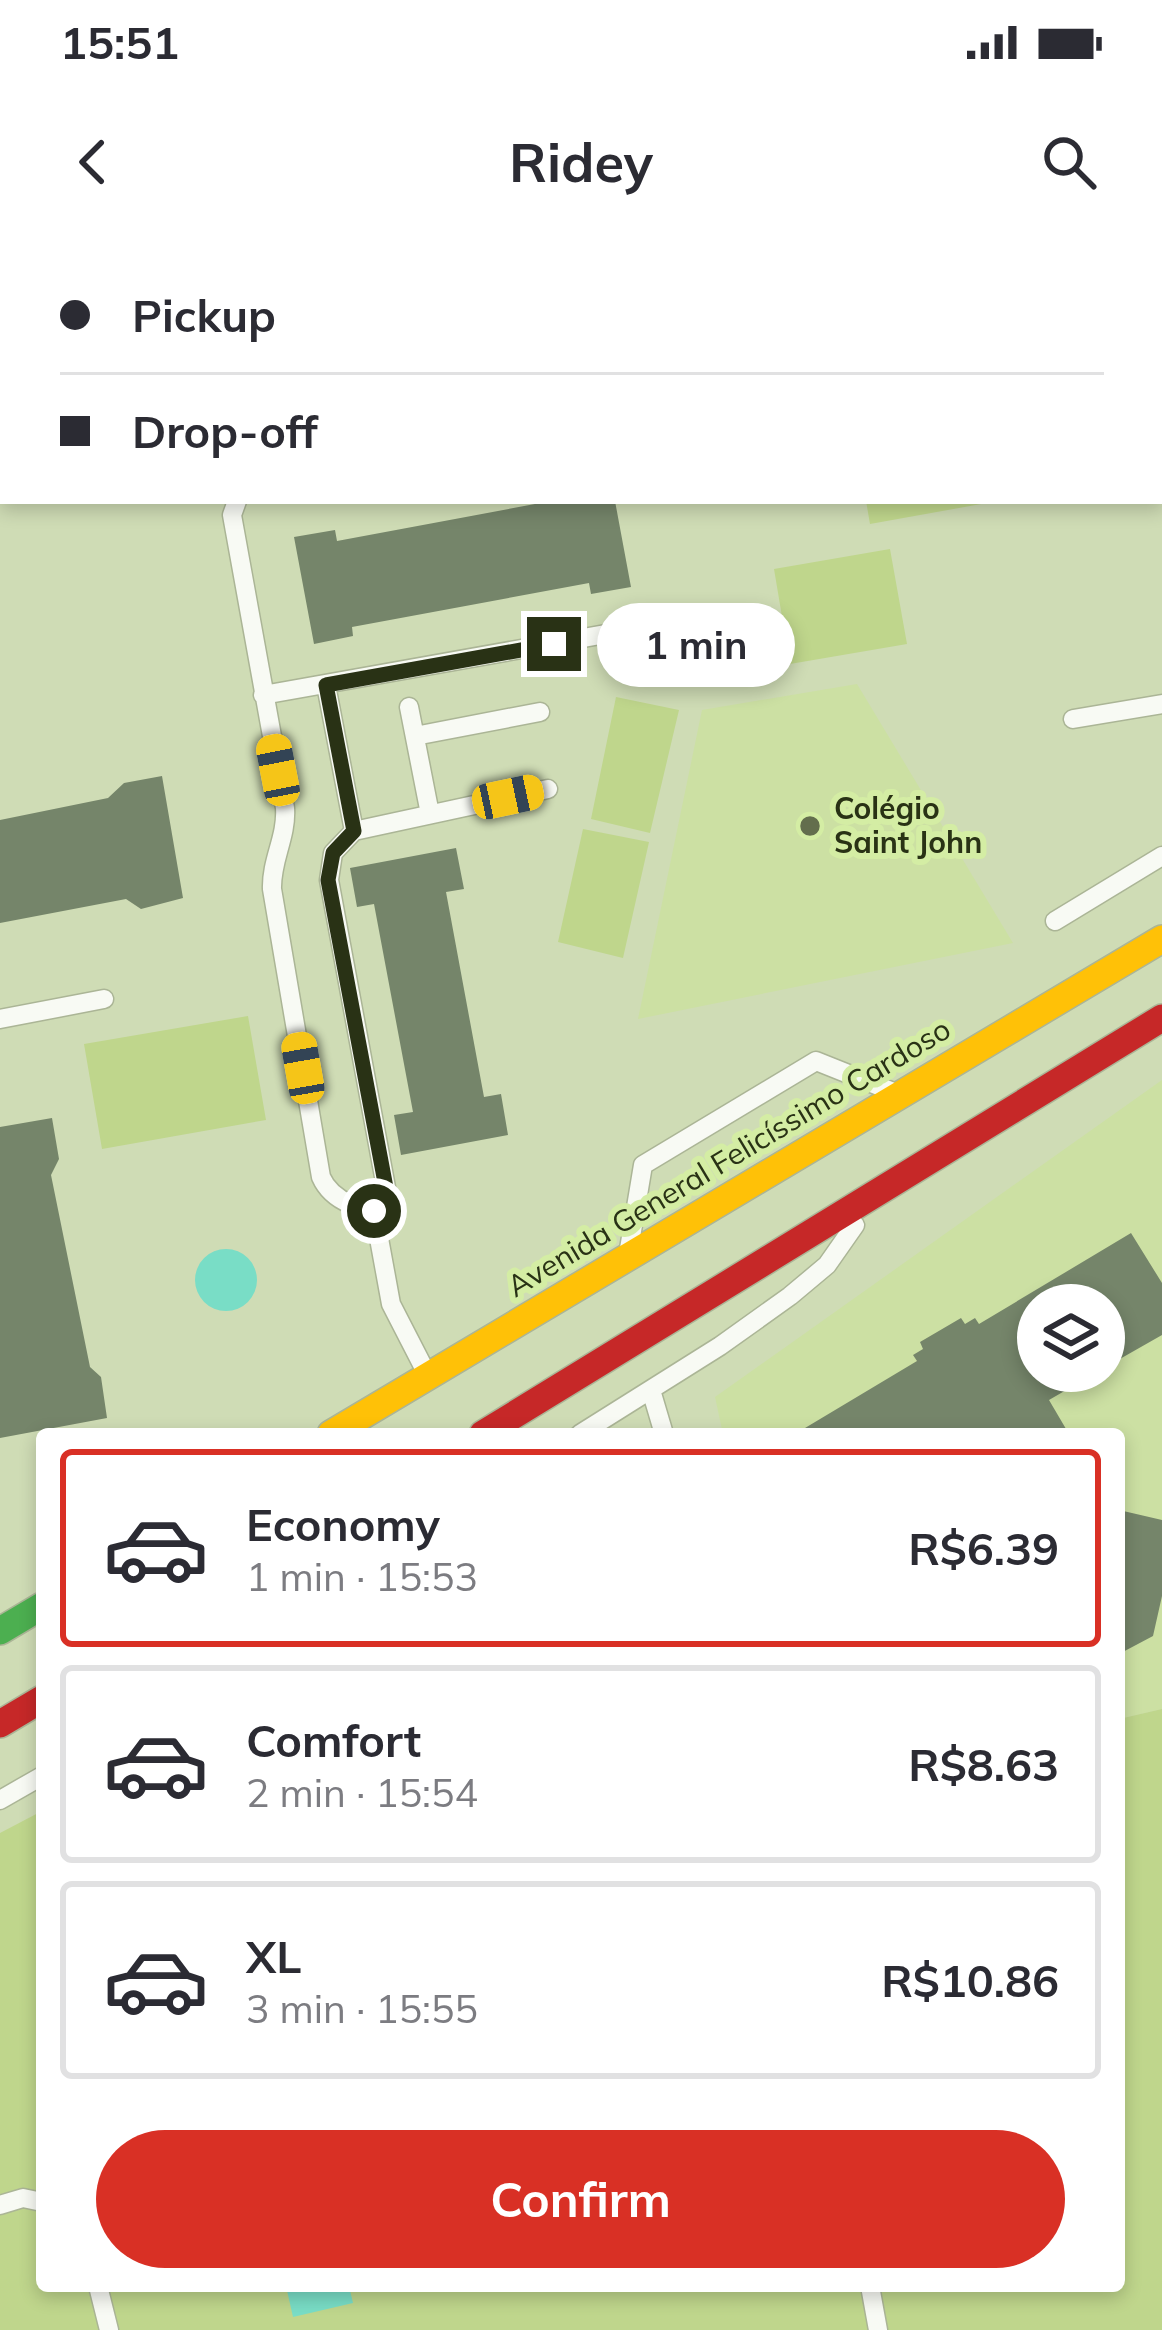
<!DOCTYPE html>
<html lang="en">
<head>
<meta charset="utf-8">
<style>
	:root { --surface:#fff; --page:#f7f7f7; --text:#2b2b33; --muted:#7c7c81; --line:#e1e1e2; --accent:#d93025 }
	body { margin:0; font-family:Mulish,sans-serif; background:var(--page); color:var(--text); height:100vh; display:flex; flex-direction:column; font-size:45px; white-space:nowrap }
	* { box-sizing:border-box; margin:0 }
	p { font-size:39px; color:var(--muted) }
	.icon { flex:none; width:66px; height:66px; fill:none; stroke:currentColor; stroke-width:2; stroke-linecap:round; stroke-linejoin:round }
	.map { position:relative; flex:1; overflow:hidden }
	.panel { position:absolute; left:36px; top:1188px; width:1089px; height:864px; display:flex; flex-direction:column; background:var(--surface); border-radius:12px; box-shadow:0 6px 18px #0003 }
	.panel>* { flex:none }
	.banner { position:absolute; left:0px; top:0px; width:1164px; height:264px; box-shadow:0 6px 18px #0003; display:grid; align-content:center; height:264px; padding:0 60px; background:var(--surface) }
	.buttons { position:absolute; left:1017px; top:1044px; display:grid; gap:24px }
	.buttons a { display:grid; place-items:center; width:108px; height:108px; border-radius:50%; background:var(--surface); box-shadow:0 6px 18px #0003; font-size:60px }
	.end { position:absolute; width:54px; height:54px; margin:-27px; border:15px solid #293215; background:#fff; box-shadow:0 0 0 6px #fff }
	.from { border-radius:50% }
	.bubble { position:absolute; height:84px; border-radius:42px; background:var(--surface); box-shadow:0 6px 18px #0003; font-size:39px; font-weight:700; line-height:84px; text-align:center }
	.car { position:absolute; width:36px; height:72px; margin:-36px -18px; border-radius:15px; box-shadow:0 0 9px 3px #0007; background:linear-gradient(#f5c518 24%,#345 0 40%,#f5c518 0 76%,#345 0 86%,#f5c518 0) }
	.banner b { display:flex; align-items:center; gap:42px; height:114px; font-size:45px }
	.banner b+b { border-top:3px solid var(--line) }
	.banner i { width:30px; height:30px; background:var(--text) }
	ul { padding:21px 0 0; list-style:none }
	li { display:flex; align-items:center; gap:36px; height:198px; margin:0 24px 18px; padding:0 36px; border:6px solid var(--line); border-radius:12px }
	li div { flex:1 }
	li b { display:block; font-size:45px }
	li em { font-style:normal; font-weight:700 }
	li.current { border-color:var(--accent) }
	li>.icon { width:108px; height:108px; stroke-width:1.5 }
	.primary-button { display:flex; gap:24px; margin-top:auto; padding:24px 60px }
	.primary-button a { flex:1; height:138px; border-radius:72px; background:var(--accent); color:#fff; font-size:48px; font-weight:700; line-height:138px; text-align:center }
	.status { display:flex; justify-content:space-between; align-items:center; height:84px; padding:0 60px; background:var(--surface); direction:ltr }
	.status svg { height:33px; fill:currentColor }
	header { display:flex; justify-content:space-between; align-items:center; height:156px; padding:0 60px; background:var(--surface); font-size:54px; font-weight:700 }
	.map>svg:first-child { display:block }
	.built { fill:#cce0a3; fill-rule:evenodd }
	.green { fill:#bfd68c }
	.water { fill:#79ddc6 }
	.building { fill:#75856a }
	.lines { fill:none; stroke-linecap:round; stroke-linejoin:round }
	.lane-casing { stroke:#abb596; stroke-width:21 }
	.fast-casing { stroke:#abb596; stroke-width:30 }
	.slow-casing { stroke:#abb596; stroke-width:30 }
	.jam-casing { stroke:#abb596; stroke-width:30 }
	.lane { stroke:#f8faf4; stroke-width:18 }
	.fast { stroke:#4caf50; stroke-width:27 }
	.slow { stroke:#ffc107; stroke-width:27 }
	.jam { stroke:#c62828; stroke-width:27 }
	.route { stroke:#293215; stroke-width:15 }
	.poi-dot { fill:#636e4d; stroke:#d4eda4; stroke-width:4.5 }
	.labels { text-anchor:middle; stroke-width:12; stroke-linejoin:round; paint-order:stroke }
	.poi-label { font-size:30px; font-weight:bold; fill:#293215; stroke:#d4eda4; text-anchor:start }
	.street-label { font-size:30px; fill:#293215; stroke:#d4eda4 }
</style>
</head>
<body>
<div class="status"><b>15:51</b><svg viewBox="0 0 49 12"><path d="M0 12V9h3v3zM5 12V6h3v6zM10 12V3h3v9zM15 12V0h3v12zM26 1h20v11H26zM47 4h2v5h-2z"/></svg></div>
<header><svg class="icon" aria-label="back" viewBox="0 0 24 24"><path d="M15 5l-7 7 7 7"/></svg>Ridey<svg class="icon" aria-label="search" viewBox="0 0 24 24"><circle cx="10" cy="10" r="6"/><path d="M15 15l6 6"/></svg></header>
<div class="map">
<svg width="1162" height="2090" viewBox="0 0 1162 2090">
	<rect width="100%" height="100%" fill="#cfdcb5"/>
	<path class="built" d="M857,444L1013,703L638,779L702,470Z
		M1162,840V1469L1119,1479V1194H723L715,1157ZM1038,1065H1104V1131H1038Z"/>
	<path class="green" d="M866,261H998L870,284Z
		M890,309L907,404L790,424L774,329Z
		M616,457L679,470L650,593L591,579Z
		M583,589L649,602L623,718L558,702Z
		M248,776L266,880L102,909L84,804Z
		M1162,1469V2090H0V1593L42,1571V2046H1119V1479Z"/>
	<path class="water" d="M195 1040a31 31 0 1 1 62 0a31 31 0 1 1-62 0Z
		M286,2046H349L353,2063L293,2077Z"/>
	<path class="building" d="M551,261H615L631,347L591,354L589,343L352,387L353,396L314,404L294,297L335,290L337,301Z
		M162,536L183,658L141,669L126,659L0,683V580L108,558L124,543Z
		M456,608L464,649L446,652L484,857L501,854L508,895L401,915L394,875L413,872L374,664L357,667L350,628Z
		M52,878L59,919L51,935L90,1127L101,1137L107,1178L0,1198V887Z
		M1131,993L1162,1043V1095L1104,1128V1065H1038V1131H1099L1049,1160L1069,1194H795L917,1121L913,1115L923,1109L920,1102L961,1078L965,1084L975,1078L979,1084Z
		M1119,1270L1162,1280V1356L1153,1396L1119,1414Z"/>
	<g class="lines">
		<g class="lane-casing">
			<path id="lane" d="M1103,3L1118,0
				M1161,192H1162
				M237,261L232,275L285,568C287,597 271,620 272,649L321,937C332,962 364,973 390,969L329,640L333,613L354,591L548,549
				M326,445L354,591
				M263,455L690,379
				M409,467L430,574
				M1073,479L1162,464
				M415,496L540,472
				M1055,681L1162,616
				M0,779L104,759
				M374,971L391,1064L428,1136
				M629,1009L643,925L816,821L891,851
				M651,1150L664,1194
				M580,1194L720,1106L790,1056L827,1025L855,985
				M0,1560L42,1536
				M0,1965L23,1958L42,1962
				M98,2046L109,2090
				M870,2046L878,2090"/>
		</g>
		<g class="fast-casing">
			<path id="fast" d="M0,1391L42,1366"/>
		</g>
		<g class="slow-casing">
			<path id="slow" d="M331,1194L1162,699"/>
		</g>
		<g class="jam-casing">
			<path id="jam" d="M483,1194L1162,778
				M0,1484L42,1459"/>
		</g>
		<use href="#lane" class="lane"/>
		<use href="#fast" class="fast"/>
		<use href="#slow" class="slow"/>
		<use href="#jam" class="jam"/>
	</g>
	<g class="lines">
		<path class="route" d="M374,971L390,969L328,640L333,613L354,591L326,445L554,404"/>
	</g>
	<circle class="poi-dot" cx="810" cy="586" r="12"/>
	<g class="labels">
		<g class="poi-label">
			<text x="834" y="579">Colégio<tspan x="834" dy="34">Saint John</tspan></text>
		</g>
		<g class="street-label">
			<text transform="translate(729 918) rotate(-31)" y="10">Avenida General Felicíssimo Cardoso</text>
		</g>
	</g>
</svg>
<div class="buttons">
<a><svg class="icon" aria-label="layers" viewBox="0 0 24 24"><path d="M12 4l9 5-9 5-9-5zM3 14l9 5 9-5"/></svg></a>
</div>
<i class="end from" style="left:374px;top:971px"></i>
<i class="end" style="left:554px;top:404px"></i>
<div class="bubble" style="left:597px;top:363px;width:198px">1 min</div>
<i class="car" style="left:278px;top:530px;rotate:349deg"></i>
<i class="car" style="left:508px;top:557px;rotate:78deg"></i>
<i class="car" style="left:303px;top:828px;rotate:350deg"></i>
<div class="banner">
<b><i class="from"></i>Pickup</b>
<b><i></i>Drop-off</b>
</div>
<section class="panel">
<ul>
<li class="current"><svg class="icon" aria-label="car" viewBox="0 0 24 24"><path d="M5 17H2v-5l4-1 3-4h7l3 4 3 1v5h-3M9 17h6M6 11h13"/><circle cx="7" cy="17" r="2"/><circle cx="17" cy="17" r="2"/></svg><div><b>Economy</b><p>1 min · 15:53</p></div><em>R$6.39</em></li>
<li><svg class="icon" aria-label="car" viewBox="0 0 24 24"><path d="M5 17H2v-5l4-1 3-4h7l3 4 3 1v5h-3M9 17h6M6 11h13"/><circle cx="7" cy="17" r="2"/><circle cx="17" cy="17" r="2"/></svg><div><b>Comfort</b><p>2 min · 15:54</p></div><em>R$8.63</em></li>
<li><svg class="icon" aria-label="car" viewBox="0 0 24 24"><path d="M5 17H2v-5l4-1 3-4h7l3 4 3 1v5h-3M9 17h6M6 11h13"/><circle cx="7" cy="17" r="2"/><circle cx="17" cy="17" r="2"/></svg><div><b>XL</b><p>3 min · 15:55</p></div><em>R$10.86</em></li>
</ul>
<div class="primary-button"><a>Confirm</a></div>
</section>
</div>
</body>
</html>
